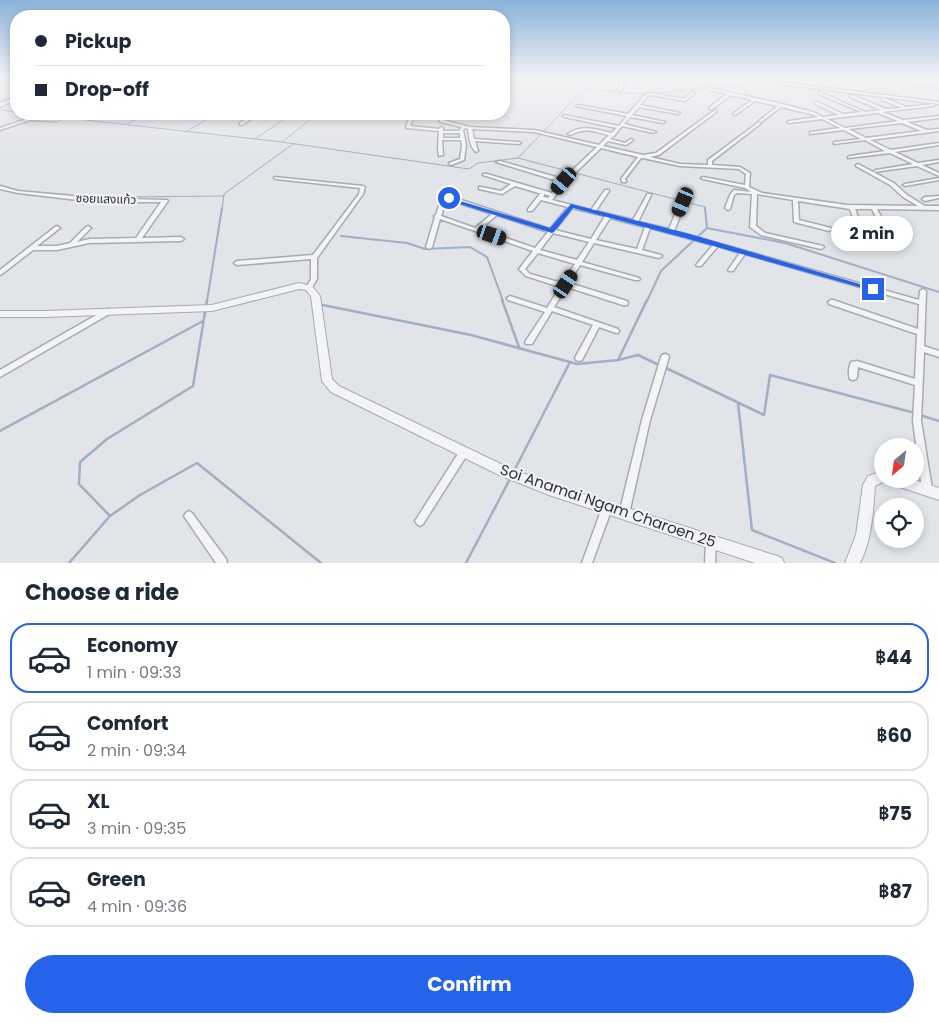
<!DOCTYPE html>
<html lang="en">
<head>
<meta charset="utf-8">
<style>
	:root { --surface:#fff; --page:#f6f6f7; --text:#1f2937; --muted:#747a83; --line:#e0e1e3; --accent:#2563eb }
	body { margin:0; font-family:Poppins,"Noto Sans Thai",sans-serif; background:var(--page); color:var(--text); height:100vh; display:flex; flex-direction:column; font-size:19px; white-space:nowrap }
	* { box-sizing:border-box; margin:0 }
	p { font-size:16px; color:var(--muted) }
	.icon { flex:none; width:28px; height:28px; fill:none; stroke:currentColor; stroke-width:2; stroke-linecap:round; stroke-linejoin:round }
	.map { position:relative; height:563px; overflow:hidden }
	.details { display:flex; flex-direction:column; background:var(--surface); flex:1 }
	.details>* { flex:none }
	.banner { position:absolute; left:10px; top:10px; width:500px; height:110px; border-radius:20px; box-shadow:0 2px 8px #0003; display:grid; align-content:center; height:110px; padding:0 25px; background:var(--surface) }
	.needle { width:32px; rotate:209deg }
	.tools { position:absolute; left:874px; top:438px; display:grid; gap:10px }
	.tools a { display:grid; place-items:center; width:50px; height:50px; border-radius:50%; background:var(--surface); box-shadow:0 2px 8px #0003; font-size:25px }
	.end { position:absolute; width:22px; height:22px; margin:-11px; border:6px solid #2563eb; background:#fff; box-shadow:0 0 0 2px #fff }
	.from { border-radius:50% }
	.bubble { position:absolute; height:35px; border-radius:18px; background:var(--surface); box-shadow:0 2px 8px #0003; font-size:16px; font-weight:700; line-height:35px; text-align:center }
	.car { position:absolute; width:15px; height:30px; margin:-15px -8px; border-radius:6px; box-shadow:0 0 4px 1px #0007; background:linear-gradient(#222 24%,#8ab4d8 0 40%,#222 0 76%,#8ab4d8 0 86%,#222 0) }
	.banner b { display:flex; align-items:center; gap:18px; height:48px; font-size:19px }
	.banner b+b { border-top:1px solid var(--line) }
	.banner i { width:12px; height:12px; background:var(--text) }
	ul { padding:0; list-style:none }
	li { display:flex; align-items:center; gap:15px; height:70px; margin:0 10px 8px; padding:0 15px; border:2px solid var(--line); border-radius:20px }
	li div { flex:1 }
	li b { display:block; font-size:19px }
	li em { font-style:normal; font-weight:700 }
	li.on { border-color:var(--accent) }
	li>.icon { width:45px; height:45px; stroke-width:1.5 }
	h2 { padding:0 25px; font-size:22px; line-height:60px }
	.primary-button { display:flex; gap:10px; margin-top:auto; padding:10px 25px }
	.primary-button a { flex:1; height:58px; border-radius:30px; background:var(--accent); color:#fff; font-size:20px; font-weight:700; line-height:58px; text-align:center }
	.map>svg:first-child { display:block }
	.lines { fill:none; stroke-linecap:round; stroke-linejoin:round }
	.stream-far2 { stroke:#a0afc4; stroke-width:1 }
	.stream-far1 { stroke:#a0afc4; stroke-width:2 }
	.stream { stroke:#a0afc4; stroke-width:2.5 }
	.canal { fill:#a0afc4; fill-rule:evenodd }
	.minor-casing { stroke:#a7abb2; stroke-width:3 }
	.tertiary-casing { stroke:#a7abb2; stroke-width:2 }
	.minor { fill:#f4f4f7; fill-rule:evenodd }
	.tertiary { fill:#f4f4f7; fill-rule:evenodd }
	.route { fill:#2563eb }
	.labels { text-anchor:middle; stroke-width:4.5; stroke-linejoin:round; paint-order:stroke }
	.street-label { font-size:12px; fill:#2b313e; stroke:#f1f2f6 }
	.near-street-label { font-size:15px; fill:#2b313e; stroke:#f1f2f6 }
</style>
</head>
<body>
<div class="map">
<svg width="939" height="563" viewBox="0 0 939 563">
	<rect width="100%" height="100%" fill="#e1e4e8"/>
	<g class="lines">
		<path class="stream-far2" d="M852,78L898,82L939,89
			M564,80L587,86L588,89
			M0,102L16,95
			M0,110L16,112
			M31,114L282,142L469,169L478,163L518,158L705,207V209
			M74,118L83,114
			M127,124L147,114
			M185,132L216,114
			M255,139L292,114
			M282,142L317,114
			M518,158L584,89L643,94L768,82L772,78
			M112,197L224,196
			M222,209L224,194L293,144"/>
		<path class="stream-far1" d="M707,228L785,243L939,292
			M341,236L407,243L425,249L470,247L487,257L503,301
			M207,301L222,208
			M647,301L661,271L707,228L705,208"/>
		<path class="stream" d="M502,300L519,347
			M647,300L618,360L638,355L659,365
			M323,305L471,335L577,364L618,360
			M664,367L764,415L770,375L915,413
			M738,403L752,530L835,563
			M920,415L939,421
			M0,431L203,321
			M514,471L570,362
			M110,516L79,484L80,462L107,439L193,386L207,300
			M69,563L110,516L140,495L197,463L321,563
			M466,563L511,477"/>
		<path class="canal" d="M876,78H880L882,81L879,82Z"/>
		<g class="minor-casing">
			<path id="minor" d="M15,78H16V80L12,83L16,84V86L8,84V82H0V80H12Z
				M551,78H571L561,81Z
				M622,78H626L622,90L620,91L618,90Z
				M700,78H704L705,85H703Z
				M780,82L939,102V104L781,84H780Z
				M710,88L782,104L813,112L823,117L839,115L815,104V102H817L843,114L861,112L819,94V92H820L865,112L881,110L850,97V95H852L886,109L902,108L882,100V98H884L906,107L934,104L935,105L933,106L882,112L903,120L939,116V118L907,122L927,130L939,129V131L870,140L891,150L939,143V145L895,152L918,163L939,160V162L922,165L939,173V176L917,166L874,172V171L876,170L913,164L890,153L848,158V157L850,156L885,151L865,140L834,144V142H835L861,139L844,130L810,134V132H811L840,128L822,119L789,123L787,122L789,121L818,117L811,114L781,107L761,122L759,121L760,120L778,106L755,101L735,115L733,114L734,113L752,100L731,95L712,109H710V107L727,94L709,90L708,89ZM878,113L898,121L845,128L827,119ZM902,123L921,131L866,138L849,129Z
				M692,92L695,93L685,101L651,95L648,96L640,105L680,113L678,114L639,107L632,115L665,122L663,123L630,117L624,124L656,132L654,133L622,126L614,136L610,139L625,143L631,139L633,140L632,141L626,145L608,141L603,146L643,155L656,153L715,110H716V112L659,155L650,157L680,164L708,165V160L759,122L761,123L760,124L712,161V165L740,167L750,173L749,187L762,193L847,205L918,206L903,197L890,185L856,166V165L858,164L894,183L907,195L925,206H939V210L877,209L884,222L886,235L883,237L880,235L878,222L872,209H855L862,227L859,229L856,227L850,209L798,201L799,220L831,228L832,229L829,231L794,222L793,200L757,194L756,226L765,233L823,246L824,247L823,248L821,249L761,235L750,227L752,194L737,193L734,195L730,209L728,210L725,208L730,195L734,190L751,192L745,188L703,179L701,178L703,177L745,185L746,174L739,169L680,166L643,158H641L625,179L626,181V182H622L621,179L638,157L601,148L569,179L552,200L591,210L605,190H609V191L596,211L633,220L647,195V194H651V195L638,222L669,229L680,202L683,200L686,202L674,231L919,300L920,291L923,289L925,290L926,291L924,346L939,351V357L924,352L921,421L932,489L930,492L927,493L924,492L922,489L913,421L915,385L858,367L857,377L856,379L853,380L850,379C848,375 849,366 851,362L857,361L915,379L917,334L829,304L828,302L831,300H833L918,329L919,304L745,254L733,271H729L728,270L740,253L718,246L701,266H697L696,265L697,264L713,245L650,228L642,250L661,255L662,256L661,257L659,258L594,243L582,262L639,278L640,279L639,280H635L580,265L569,283L627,301L628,303L627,305H623L567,287L554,307L618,329L619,331L618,333H616L599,327L582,360L579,361L576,360L575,358L593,325L552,311L532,344H526L525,342L545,312L508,300L507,298L510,296L547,308L560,287L526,276L519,269L533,251L440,219L432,247L429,249L426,247L435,217L434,216L436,215L440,203H444L445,204L441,216L475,228L492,214L447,199V197L449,196L550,229L568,207L541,200L532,211H528V209L540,194H542L515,186L502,194L479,189V187H481L501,191L511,184L483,175V174H487L552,193L561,182L496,162L500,161L563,179L597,147L534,132L472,129L474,139L519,142L521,143L519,144L475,141L478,151L476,152C470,147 469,137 468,129L465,128L463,130L466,145L464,160L451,165L449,164V163L460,159L462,145L461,140H442L443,155L439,156L438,148L439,131L407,128L406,127L411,114H415L410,126L439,129L441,127L443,128V131H459L462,127L440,122L439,114H443V120L470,127L534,130L599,145L609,135C593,131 586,127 570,135L568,134C581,124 597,129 611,133L617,128L565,117L563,116L564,115L619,126L627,116L576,106L578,105L628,114L646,94L651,93L684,99ZM443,133H460V138H443ZM544,194L550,196L548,198L543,197L544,195ZM572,208L605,216L591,239L555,230ZM497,215L548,232L535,248L480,229ZM610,218L645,227L637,249L596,240ZM553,233L589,242L577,260L540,250ZM538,253L575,264L562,283L530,274L525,269Z
				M254,114H258L242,125H240V123Z
				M30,118L57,119L59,120L57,121L30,120L0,130V128Z
				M274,177L363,186L365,187L363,194L317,258V279L311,289H307L306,288L311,279V259L237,265L234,263L237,261L313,255L359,194L360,188L276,179L274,178Z
				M939,178V180L905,186L903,185L905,184Z
				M0,186L18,191L95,198L167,200L168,201L142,238L181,237L184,239L181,241L89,243L57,250H33L2,274L0,275V270L55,227L57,226L60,228L37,246H57L70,243L86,227L88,226L91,228L77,242L89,239L136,238L161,202H95L18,193L0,189Z
				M939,196V198L925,201L922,199L925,197Z
				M107,309H109L112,311L111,313L0,377V370Z
				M665,354L668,355L669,357L650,420L629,514L627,517L624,519L621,517L619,514L642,420L661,357L662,355Z
				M464,448L467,449L468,452L467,455L423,524L420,526L417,524L415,521L417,518L461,449Z
				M607,503L610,505L612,508L592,563H582L602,508L604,505Z
				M189,511L192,513L226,559L227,563H216L186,519L184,516L186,513Z
				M711,537L715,538L716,542L715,563H705L706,542L707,538Z"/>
		</g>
		<g class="tertiary-casing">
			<path id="tertiary" d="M16,97V100L0,107V103Z
				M299,283L312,286L320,296L332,379L339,386L507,467L549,483L777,556L782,558L784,563H755L549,495L499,475L331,392L322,381L311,296L306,290L299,289L212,311L45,317H0V311H45L212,305Z
				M882,471V479H911L939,488V500L888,483L887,480L875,486C873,513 872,539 860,563H845L856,535L863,485L868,476Z"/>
		</g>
		<use href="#minor" class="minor"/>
		<use href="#tertiary" class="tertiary"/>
	</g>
	<linearGradient id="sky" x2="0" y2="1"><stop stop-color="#8bb2da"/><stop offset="0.5" stop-color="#f2f3f5"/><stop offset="1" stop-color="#f2f3f5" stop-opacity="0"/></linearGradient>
	<rect width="939" height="157" fill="url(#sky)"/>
	<path class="route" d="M447,197L550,228L571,204L690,234L877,289L873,291L685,238L573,208L554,232L552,233L447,200Z"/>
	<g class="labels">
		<g class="street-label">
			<text transform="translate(106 199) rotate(2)" y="4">ซอยแสงแก้ว</text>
		</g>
		<g class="near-street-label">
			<text transform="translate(608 506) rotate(19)" y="5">Soi Anamai Ngam Charoen 25</text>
		</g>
	</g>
</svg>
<div class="tools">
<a><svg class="needle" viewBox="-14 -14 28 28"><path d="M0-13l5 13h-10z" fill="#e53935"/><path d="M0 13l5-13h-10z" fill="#747a83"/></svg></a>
<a><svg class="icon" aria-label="locate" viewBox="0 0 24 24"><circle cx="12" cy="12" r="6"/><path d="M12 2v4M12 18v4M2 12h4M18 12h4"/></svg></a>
</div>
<i class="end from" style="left:449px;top:198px"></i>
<i class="end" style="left:873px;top:289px"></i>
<div class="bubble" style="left:831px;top:216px;width:82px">2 min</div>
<i class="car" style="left:564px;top:181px;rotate:220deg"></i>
<i class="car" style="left:683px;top:202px;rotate:203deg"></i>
<i class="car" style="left:492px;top:235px;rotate:109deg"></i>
<i class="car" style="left:566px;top:284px;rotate:33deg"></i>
<div class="banner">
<b><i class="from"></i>Pickup</b>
<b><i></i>Drop-off</b>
</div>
</div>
<section class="details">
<h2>Choose a ride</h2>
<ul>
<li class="on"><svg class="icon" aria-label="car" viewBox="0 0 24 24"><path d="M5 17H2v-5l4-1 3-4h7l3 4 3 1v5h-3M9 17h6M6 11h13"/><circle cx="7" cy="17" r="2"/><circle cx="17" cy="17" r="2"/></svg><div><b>Economy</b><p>1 min · 09:33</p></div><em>฿44</em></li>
<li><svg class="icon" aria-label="car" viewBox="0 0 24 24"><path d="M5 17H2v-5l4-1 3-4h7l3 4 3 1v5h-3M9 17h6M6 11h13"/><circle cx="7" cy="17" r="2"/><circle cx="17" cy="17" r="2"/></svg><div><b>Comfort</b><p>2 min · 09:34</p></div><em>฿60</em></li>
<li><svg class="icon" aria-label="car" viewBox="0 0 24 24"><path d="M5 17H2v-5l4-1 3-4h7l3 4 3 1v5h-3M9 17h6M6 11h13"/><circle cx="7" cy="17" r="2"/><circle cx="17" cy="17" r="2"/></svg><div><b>XL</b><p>3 min · 09:35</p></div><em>฿75</em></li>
<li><svg class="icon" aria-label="car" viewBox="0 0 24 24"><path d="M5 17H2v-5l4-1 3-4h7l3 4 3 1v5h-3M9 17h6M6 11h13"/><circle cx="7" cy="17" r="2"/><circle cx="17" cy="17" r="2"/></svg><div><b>Green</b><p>4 min · 09:36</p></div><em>฿87</em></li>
</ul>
<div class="primary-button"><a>Confirm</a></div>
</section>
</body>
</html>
